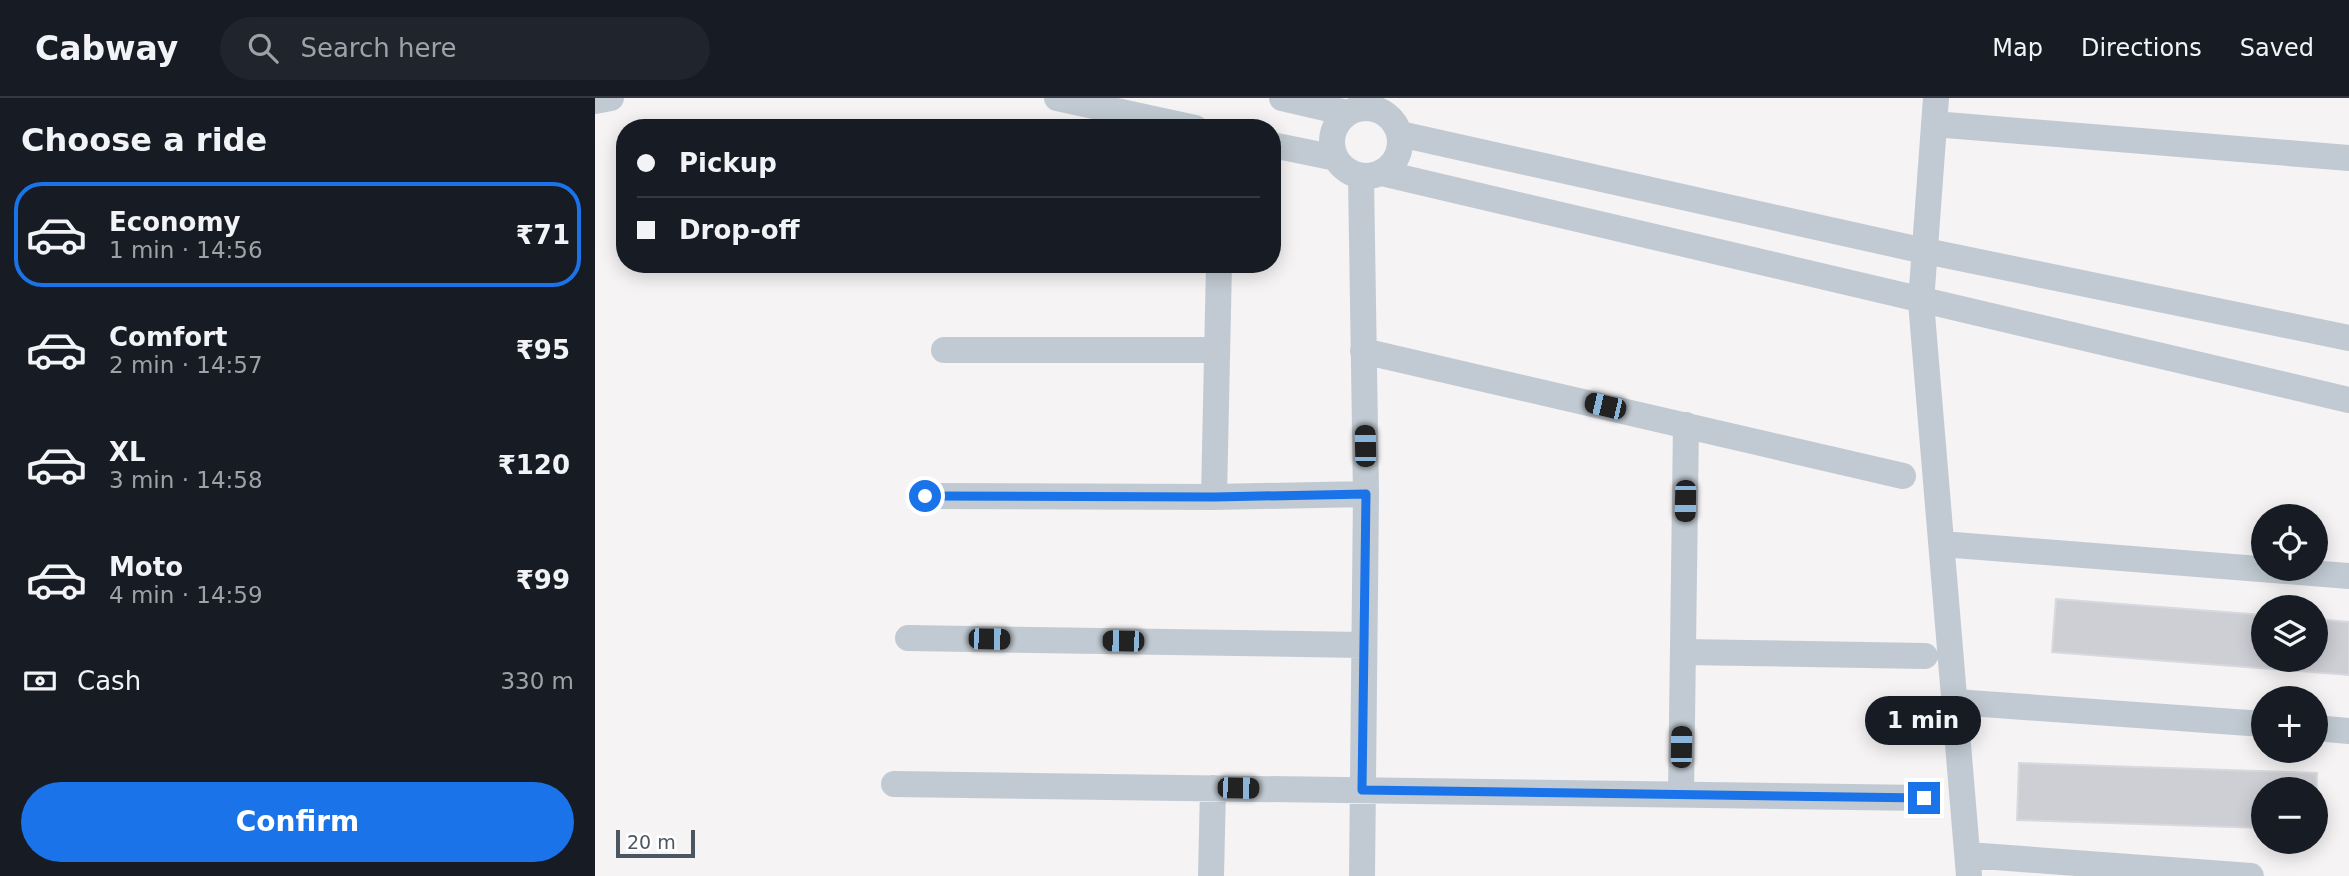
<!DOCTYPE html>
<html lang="en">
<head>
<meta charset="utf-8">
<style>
	:root { --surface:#171b24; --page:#20242c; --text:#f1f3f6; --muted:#9ea1a6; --line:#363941; --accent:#1a73e8 }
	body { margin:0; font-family:"DejaVu Sans",sans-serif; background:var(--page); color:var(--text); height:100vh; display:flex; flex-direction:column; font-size:26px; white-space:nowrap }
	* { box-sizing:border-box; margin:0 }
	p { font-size:23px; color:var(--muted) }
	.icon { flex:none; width:38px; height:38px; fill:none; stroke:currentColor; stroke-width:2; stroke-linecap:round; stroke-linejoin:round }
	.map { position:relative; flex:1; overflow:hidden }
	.side { display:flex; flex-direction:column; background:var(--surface); width:595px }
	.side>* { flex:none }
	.top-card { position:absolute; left:21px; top:21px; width:665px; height:154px; border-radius:28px; box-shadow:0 4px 18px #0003; display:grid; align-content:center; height:154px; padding:0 21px; background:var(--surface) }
	.fabs { position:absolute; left:1656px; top:406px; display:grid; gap:14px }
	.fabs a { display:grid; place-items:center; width:77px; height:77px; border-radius:50%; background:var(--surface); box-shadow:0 4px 18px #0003; font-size:35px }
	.scale { position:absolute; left:21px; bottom:18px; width:79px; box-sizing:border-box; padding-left:7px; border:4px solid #4a5661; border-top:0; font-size:19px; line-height:24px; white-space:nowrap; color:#4a5661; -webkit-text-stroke:5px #fff; paint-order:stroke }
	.end { position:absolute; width:32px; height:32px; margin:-16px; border:9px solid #1a73e8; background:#fff; box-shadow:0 0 0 4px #fff }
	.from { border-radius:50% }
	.bubble { position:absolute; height:49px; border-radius:24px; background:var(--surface); box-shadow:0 4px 18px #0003; font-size:23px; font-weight:600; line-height:49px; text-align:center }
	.car { position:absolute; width:21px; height:42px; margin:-21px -10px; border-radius:9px; box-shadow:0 0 5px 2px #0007; background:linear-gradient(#222 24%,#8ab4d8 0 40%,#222 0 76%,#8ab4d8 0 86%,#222 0) }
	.top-card b { display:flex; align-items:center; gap:24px; height:66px; font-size:26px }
	.top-card b+b { border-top:2px solid var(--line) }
	.top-card i { width:18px; height:18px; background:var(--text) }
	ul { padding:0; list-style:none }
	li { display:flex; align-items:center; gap:21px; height:105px; margin:0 14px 10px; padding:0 7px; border:4px solid transparent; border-radius:28px }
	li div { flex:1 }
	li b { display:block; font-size:26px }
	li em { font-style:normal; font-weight:600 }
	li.on { border-color:var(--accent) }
	li>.icon { width:63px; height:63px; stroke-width:1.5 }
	h2 { padding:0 21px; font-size:32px; line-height:84px }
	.pay { display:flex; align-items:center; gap:18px; height:77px; padding:0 21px; font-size:26px }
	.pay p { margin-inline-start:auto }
	.action { display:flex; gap:14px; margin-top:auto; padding:14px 21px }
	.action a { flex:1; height:80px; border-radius:42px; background:var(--accent); color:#fff; font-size:28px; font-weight:600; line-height:80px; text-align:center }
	header { display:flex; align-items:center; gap:42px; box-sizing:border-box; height:98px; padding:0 35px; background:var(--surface); border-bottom:2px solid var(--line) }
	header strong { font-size:33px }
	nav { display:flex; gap:38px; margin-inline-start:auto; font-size:24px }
	.search { width:490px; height:63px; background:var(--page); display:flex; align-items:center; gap:18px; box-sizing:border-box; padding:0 24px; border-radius:38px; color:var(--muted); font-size:26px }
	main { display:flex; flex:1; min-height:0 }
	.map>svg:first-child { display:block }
	.building { fill:#cdcfd5; stroke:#d7d9de; stroke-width:2 }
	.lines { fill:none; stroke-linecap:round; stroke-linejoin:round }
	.street { stroke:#c1cad2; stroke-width:26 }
	.route { stroke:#1a73e8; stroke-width:9 }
</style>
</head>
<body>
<header>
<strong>Cabway</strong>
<div class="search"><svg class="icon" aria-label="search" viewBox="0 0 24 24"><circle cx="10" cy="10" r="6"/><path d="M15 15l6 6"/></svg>Search here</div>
<nav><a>Map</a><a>Directions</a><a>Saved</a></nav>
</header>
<main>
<section class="side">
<h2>Choose a ride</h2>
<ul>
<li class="on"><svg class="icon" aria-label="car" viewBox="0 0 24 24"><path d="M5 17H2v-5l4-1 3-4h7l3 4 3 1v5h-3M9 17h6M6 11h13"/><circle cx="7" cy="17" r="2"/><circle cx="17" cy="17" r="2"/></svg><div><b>Economy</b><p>1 min · 14:56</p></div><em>₹71</em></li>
<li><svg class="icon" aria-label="car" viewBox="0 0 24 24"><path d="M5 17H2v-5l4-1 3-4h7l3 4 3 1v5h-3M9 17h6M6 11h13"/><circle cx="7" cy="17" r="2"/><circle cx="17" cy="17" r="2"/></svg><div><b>Comfort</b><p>2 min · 14:57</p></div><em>₹95</em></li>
<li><svg class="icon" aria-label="car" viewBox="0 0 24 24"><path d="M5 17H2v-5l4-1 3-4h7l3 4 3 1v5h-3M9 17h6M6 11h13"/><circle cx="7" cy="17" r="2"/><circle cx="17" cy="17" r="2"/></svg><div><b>XL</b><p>3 min · 14:58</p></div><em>₹120</em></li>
<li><svg class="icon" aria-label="car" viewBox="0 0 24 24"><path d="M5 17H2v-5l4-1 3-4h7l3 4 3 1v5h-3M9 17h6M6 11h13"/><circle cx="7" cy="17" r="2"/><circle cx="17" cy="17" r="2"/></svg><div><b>Moto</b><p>4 min · 14:59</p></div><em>₹99</em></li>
</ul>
<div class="pay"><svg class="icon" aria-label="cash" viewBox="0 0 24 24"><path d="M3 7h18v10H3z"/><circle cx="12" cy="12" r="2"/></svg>Cash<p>330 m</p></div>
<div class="action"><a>Confirm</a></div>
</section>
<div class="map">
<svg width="1754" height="778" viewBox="0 0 1754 778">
	<rect width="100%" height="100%" fill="#f5f3f3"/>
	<path class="building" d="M1461,501L1668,517V562H1720V521L1754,524V577L1457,554Z
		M1424,665L1722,675L1720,725V691H1668V730L1422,722Z"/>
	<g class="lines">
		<path class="street" d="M462,0L600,30
			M687,0L752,15
			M1341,0L1326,204L1374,778
			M0,3L16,0
			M737 44a34 34 0 1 1 68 0a34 34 0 1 1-68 0Z
			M1339,26L1754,60
			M805,36L1316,150L1754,240
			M677,47L741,60
			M787,75L1754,302
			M766,78L771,396L767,778
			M349,252H622
			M768,253L1308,378
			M330,398L619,399L771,396
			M619,399L624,166
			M1347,446L1754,478
			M313,540L769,547
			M1088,554L1330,558
			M1360,604L1668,626
			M1720,630L1754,633
			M299,686L1329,700
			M1086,696L1091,327
			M1373,757L1656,778
			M616,778L618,690"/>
	</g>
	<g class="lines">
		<path class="route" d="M330,398L619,399L771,396L767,692L1329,700"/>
	</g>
</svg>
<div class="fabs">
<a><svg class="icon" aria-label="locate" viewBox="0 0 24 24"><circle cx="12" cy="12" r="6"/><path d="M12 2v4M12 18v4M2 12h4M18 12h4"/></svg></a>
<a><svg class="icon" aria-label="layers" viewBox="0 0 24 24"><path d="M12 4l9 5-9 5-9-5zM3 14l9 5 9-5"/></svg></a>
<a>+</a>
<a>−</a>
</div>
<div class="scale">20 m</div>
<i class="end from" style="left:330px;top:398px"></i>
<i class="end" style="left:1329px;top:700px"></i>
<div class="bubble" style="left:1270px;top:598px;width:116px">1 min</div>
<i class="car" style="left:1010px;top:308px;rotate:283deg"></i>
<i class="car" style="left:770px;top:348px;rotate:359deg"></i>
<i class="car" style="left:1090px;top:403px;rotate:181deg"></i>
<i class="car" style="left:394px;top:541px;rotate:91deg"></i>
<i class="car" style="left:528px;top:543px;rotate:271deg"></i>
<i class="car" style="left:1086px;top:649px;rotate:1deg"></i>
<i class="car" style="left:643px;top:690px;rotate:91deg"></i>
<div class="top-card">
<b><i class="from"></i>Pickup</b>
<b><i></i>Drop-off</b>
</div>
</div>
</main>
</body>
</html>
